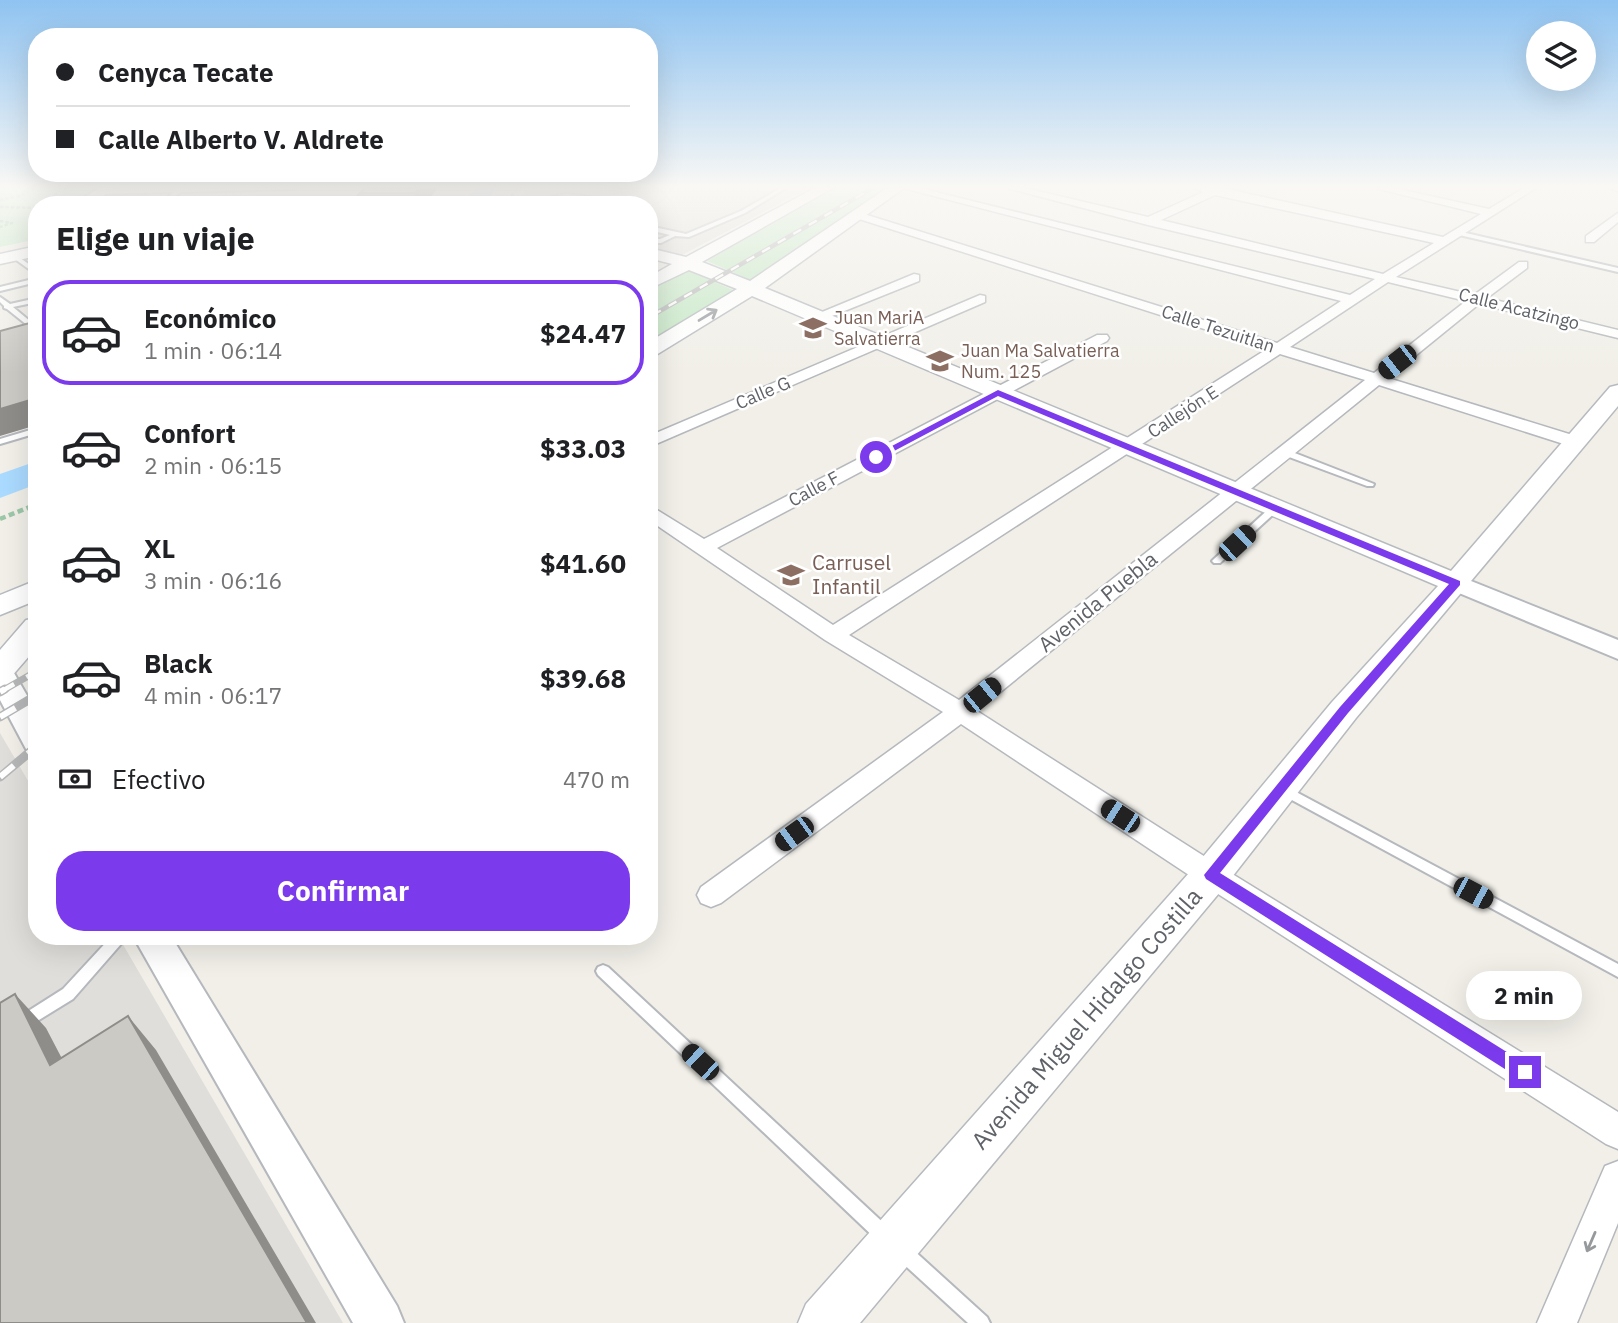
<!DOCTYPE html>
<html lang="es">
<head>
<meta charset="utf-8">
<style>
	:root { --surface:#fff; --page:#f2f2f2; --text:#202124; --muted:#757577; --line:#e0e0e0; --accent:#7c3aed }
	body { margin:0; font-family:"IBM Plex Sans",sans-serif; background:var(--page); color:var(--text); height:100vh; display:flex; flex-direction:column; font-size:26px; white-space:nowrap }
	* { box-sizing:border-box; margin:0 }
	p { font-size:23px; color:var(--muted) }
	.icon { flex:none; width:38px; height:38px; fill:none; stroke:currentColor; stroke-width:2; stroke-linecap:round; stroke-linejoin:round }
	.map { position:relative; flex:1; overflow:hidden }
	.sheet { position:absolute; left:28px; top:196px; width:630px; height:749px; display:flex; flex-direction:column; background:var(--surface); border-radius:28px; box-shadow:0 7px 28px #0002 }
	.sheet>* { flex:none }
	.hud { position:absolute; left:28px; top:28px; width:630px; height:154px; border-radius:28px; box-shadow:0 7px 28px #0002; display:grid; align-content:center; height:154px; padding:0 28px; background:var(--surface) }
	.tools { position:absolute; left:1526px; top:21px; display:grid; gap:14px }
	.tools a { display:grid; place-items:center; width:70px; height:70px; border-radius:50%; background:var(--surface); box-shadow:0 7px 28px #0002; font-size:35px }
	.end { position:absolute; width:32px; height:32px; margin:-16px; border:9px solid #7c3aed; background:#fff; box-shadow:0 0 0 4px #fff }
	.from { border-radius:50% }
	.bubble { position:absolute; height:49px; border-radius:24px; background:var(--surface); box-shadow:0 7px 28px #0002; font-size:23px; font-weight:700; line-height:49px; text-align:center }
	.car { position:absolute; width:21px; height:42px; margin:-21px -10px; border-radius:9px; box-shadow:0 0 5px 2px #0007; background:linear-gradient(#222 24%,#8ab4d8 0 40%,#222 0 76%,#8ab4d8 0 86%,#222 0) }
	.hud b { display:flex; align-items:center; gap:24px; height:66px; font-size:26px }
	.hud b+b { border-top:2px solid var(--line) }
	.hud i { width:18px; height:18px; background:var(--text) }
	ul { padding:0; list-style:none }
	li { display:flex; align-items:center; gap:21px; height:105px; margin:0 14px 10px; padding:0 14px; border:4px solid transparent; border-radius:28px }
	li div { flex:1 }
	li b { display:block; font-size:26px }
	li em { font-style:normal; font-weight:700 }
	li.active { border-color:var(--accent) }
	li>.icon { width:63px; height:63px; stroke-width:1.5 }
	h2 { padding:0 28px; font-size:32px; line-height:84px }
	.pay { display:flex; align-items:center; gap:18px; height:77px; padding:0 28px; font-size:26px }
	.pay p { margin-inline-start:auto }
	.cta { display:flex; gap:14px; margin-top:auto; padding:14px 28px }
	.cta a { flex:1; height:80px; border-radius:28px; background:var(--accent); color:#fff; font-size:28px; font-weight:700; line-height:80px; text-align:center }
	.map>svg:first-child { display:block }
	.industrial { fill:#e0deda }
	.green { fill:#c5e8c5 }
	.lines { fill:none; stroke-linecap:round; stroke-linejoin:round }
	.river { fill:#aadaff; fill-rule:evenodd }
	.service-casing { stroke:#b5b8bc; stroke-width:4 }
	.minor-casing { stroke:#b5b8bc; stroke-width:3 }
	.tertiary-casing { stroke:#b5b8bc; stroke-width:4 }
	.secondary-casing { stroke:#b6babf; stroke-width:3 }
	.path-far1 { stroke:#9cc7a9; stroke-width:2.5; stroke-dasharray:3.5 2; stroke-linecap:butt }
	.path { stroke:#9cc7a9; stroke-width:4.5; stroke-dasharray:6 3.5; stroke-linecap:butt }
	.service { fill:#fff; fill-rule:evenodd }
	.minor { fill:#fff; fill-rule:evenodd }
	.tertiary { fill:#fff; fill-rule:evenodd }
	.secondary { fill:#fff; fill-rule:evenodd }
	.rail-far3-casing { stroke:#b6b7b8; stroke-width:4.5 }
	.rail-far2-casing { stroke:#b6b7b8; stroke-width:5 }
	.rail-far1-casing { stroke:#b6b7b8; stroke-width:7 }
	.rail-casing { stroke:#b6b7b8; stroke-width:9 }
	.rail-far3 { stroke:#fff; stroke-width:2.5; stroke-dasharray:9; stroke-linecap:butt }
	.rail-far2 { stroke:#fff; stroke-width:3.5; stroke-dasharray:11; stroke-linecap:butt }
	.rail-far1 { stroke:#fff; stroke-width:4.5; stroke-dasharray:14; stroke-linecap:butt }
	.rail { stroke:#fff; stroke-width:6; stroke-dasharray:18; stroke-linecap:butt }
	.wall { fill:#afaea9 }
	.shaded-wall { fill:#8f8d8a }
	.building { fill:#cccac5; stroke:#8f8d8a; stroke-width:2 }
	.oneway { stroke:#979a9d }
	.route { fill:#7c3aed }
	.labels { text-anchor:middle; stroke-width:5; stroke-linejoin:round; paint-order:stroke }
	.far-street-label { font-size:18px; fill:#5f6368; stroke:#fff }
	.far-education-label { font-size:18px; fill:#785e54; stroke:#fff; text-anchor:start }
	.education-label { font-size:21px; fill:#785e54; stroke:#fff; text-anchor:start }
	.street-label { font-size:21px; fill:#5f6368; stroke:#fff }
	.near-street-label { font-size:24px; fill:#5f6368; stroke:#fff }
</style>
</head>
<body>
<div class="map">
<svg width="1618" height="1323" viewBox="0 0 1618 1323">
	<rect width="100%" height="100%" fill="#f1efe8"/>
	<path class="industrial" d="M527,188H809L682,255L649,249V205H516Z
		M0,733L37,796V936H118L343,1323H0Z"/>
	<path class="green" d="M0,188H102L71,205H37V224L29,228L33,240L0,247Z
		M836,188H889L753,281L707,261Z
		M687,270L733,290L649,342V290Z"/>
	<g class="lines">
		<path class="river" d="M476,188H497L484,205H461Z
			M37,461V484L0,498V474Z"/>
		<g class="service-casing">
			<path id="service" d="M180,188L183,189L296,188L294,189L181,192L164,205H159L174,192L101,194L98,192L101,190Z
				M372,188H377L362,205H291L361,201Z
				M781,188H786L745,213L689,237L675,236L661,243H649V239H660L670,235L649,230V226L686,234L741,211Z
				M566,194L584,196L614,205L566,197L560,198L577,205H569L554,200L543,205H537L552,197Z
				M1457,231L1618,268V272L1455,234L1454,233Z
				M12,255H16L37,270V275L12,257Z
				M37,278V282L0,291V287Z
				M0,297L10,304L37,298V302L13,307L37,327V333L7,309L4,308V306L0,302Z
				M37,428V433L0,444V439Z
				M1281,450H1287L1374,484L1373,486H1367L1281,454Z
				M1275,505L1279,508L1278,510L1220,563H1214L1212,561L1214,559L1272,506Z
				M1283,785L1618,964V977L1279,793L1277,790L1279,787Z
				M112,936H128L73,999L0,1044V1029L63,989Z
				M603,965L608,967L890,1229L893,1235L890,1241L884,1244L878,1241L598,975L596,971L598,967Z
				M904,1244L910,1247L987,1317L990,1323H968L898,1259L895,1253L898,1247Z"/>
		</g>
		<g class="minor-casing">
			<path id="minor" d="M903,188H920L1350,295L1375,279L1148,225L1007,188H1025L1148,217L1203,192L1195,188H1223L1443,237L1481,214L1375,188H1394L1489,209L1524,188H1536L1396,277L1474,295L1519,262H1527V268L1487,298L1618,330V338L1479,304L1388,378L1582,438L1585,442L1582,446H1570L1379,385L977,711L1221,867L1618,1112V1149L1606,1144L1201,883L961,724L721,903L711,907L701,903L697,895L701,887L943,712L825,640L649,520V505L704,539L1097,335H1107L1109,338L1107,341L717,548L833,625L1267,349L856,218V214H864L1277,343L1341,301ZM1215,195L1434,243L1383,274L1161,220ZM1388,282L1466,301L1374,373L1290,347ZM1280,354L1365,380L959,700L849,635Z
				M1612,188H1618V191L1613,190Z
				M1618,213V222L1594,242H1586V236Z
				M914,274L919,275V281L822,320H812L810,317Z
				M980,295L985,296V302L649,447V436Z
				M1618,1161V1223L1577,1323H1537L1605,1166Z"/>
		</g>
		<g class="tertiary-casing">
			<path id="tertiary" d="M99,188H115L89,205H72Z
				M1456,575L1618,640V659L1447,588L1443,583L1447,578Z
				M0,664L10,666L37,713V752L26,749L0,700Z
				M133,936H171L397,1306L404,1323H353Z"/>
		</g>
		<g class="secondary-casing">
			<path id="secondary" d="M815,188H833L702,262L750,281L887,188H904L765,288L1451,571L1610,387L1618,385V406L1356,718L1225,886L860,1323H798L806,1304L1197,864L1332,702L1438,586L752,296L656,355L649,357V342L737,289L689,270L649,289V277L672,264L649,258V248L686,257Z
				M37,246V256L0,264V254Z
				M37,580V600L0,615V595Z
				M37,618V647L11,677L0,681V650L26,620Z"/>
		</g>
		<path class="path-far1" d="M0,200L20,196L37,188
			M41,205L65,188
			M505,205L517,188
			M0,207L37,208
			M0,221L12,223L0,227"/>
		<path class="path" d="M0,519L37,504"/>
		<use href="#service" class="service"/>
		<use href="#minor" class="minor"/>
		<use href="#tertiary" class="tertiary"/>
		<use href="#secondary" class="secondary"/>
		<g class="rail-far3-casing">
			<path id="rail-far3" d="M653,315L873,188"/>
		</g>
		<g class="rail-far2-casing">
			<path id="rail-far2" d="M649,317L656,313"/>
		</g>
		<g class="rail-far1-casing">
			<path id="rail-far1" d="M2,691L37,671"/>
		</g>
		<g class="rail-casing">
			<path id="rail" d="M0,692L5,689
				M0,717L37,695
				M0,777L37,746"/>
		</g>
		<use href="#rail-far3" class="rail-far3"/>
		<use href="#rail-far2" class="rail-far2"/>
		<use href="#rail-far1" class="rail-far1"/>
		<use href="#rail" class="rail"/>
	</g>
	<path class="wall" d="M365,188H438L424,205H348Z"/>
	<path class="shaded-wall" d="M419,188H438L424,205H417L415,193Z
		M37,398V425L0,436V409Z
		M15,994L46,1028L82,1097L50,1065Z
		M128,1016L156,1050L316,1323H307Z"/>
	<path class="building" d="M365,188H419L415,193H361L364,205H348Z
		M37,321V398L0,409V331Z
		M15,994L50,1065L128,1016L307,1323H0V1003Z"/>
	<defs><path id="oneway-shaft" d="M-6 0H5M1.5-3L5.5 0L1.5 3" fill="none" stroke-width="1.6" stroke-linecap="round" stroke-linejoin="round" transform="scale(1.75)"/></defs>
	<g class="oneway">
		<use href="#oneway-shaft" transform="translate(708 315) rotate(-31)"/>
		<use href="#oneway-shaft" transform="translate(1591 1242) rotate(113)"/>
	</g>
	<linearGradient id="sky" x2="0" y2="1"><stop stop-color="#8fc3f1"/><stop offset="0.5" stop-color="#f9f8f5"/><stop offset="1" stop-color="#f9f8f5" stop-opacity="0"/></linearGradient>
	<rect width="1618" height="373" fill="url(#sky)"/>
	<path class="route" d="M998,390L1460,581V585L1348,713L1220,873L1531,1067L1533,1072L1531,1078L1525,1080L1519,1078L1206,879L1204,875L1340,707L1449,584L998,396L879,459L871,457Z"/>
	<defs>
		<g id="school-bare" transform="scale(2.1)"><path d="M0-5L7-2L0 1L-7-2ZM-4 1L0 2.5L4 1V4Q0 6-4 4Z" fill="#8d6e63" stroke="#fff" stroke-width="2.5" paint-order="stroke"/></g>
	</defs>
	<g fill-rule="evenodd">
		<use href="#school-bare" x="813" y="328"/>
		<use href="#school-bare" x="940" y="361"/>
		<use href="#school-bare" x="791" y="575"/>
	</g>
	<g class="labels">
		<g class="far-street-label">
			<text transform="translate(1519 309) rotate(14)" y="6">Calle Acatzingo</text>
			<text transform="translate(1218 329) rotate(18)" y="6">Calle Tezuitlan</text>
			<text transform="translate(763 393) rotate(-23)" y="6">Calle G</text>
			<text transform="translate(1183 412) rotate(-33)" y="6">Callejón E</text>
			<text transform="translate(814 489) rotate(-28)" y="6">Calle F</text>
		</g>
		<g class="far-education-label">
			<text x="834" y="324">Juan MariA<tspan x="834" dy="21">Salvatierra</tspan></text>
			<text x="961" y="357">Juan Ma Salvatierra<tspan x="961" dy="21">Num. 125</tspan></text>
		</g>
		<g class="education-label">
			<text x="812" y="570">Carrusel<tspan x="812" dy="24">Infantil</tspan></text>
		</g>
		<g class="street-label">
			<text transform="translate(1098 602) rotate(-39)" y="7">Avenida Puebla</text>
		</g>
		<g class="near-street-label">
			<text transform="translate(1087 1019) rotate(-49)" y="8">Avenida Miguel Hidalgo Costilla</text>
		</g>
	</g>
</svg>
<div class="tools">
<a><svg class="icon" aria-label="layers" viewBox="0 0 24 24"><path d="M12 4l9 5-9 5-9-5zM3 14l9 5 9-5"/></svg></a>
</div>
<i class="end from" style="left:876px;top:457px"></i>
<i class="end" style="left:1525px;top:1072px"></i>
<div class="bubble" style="left:1466px;top:971px;width:116px">2 min</div>
<i class="car" style="left:1397px;top:362px;rotate:232deg"></i>
<i class="car" style="left:1237px;top:543px;rotate:47deg"></i>
<i class="car" style="left:982px;top:695px;rotate:51deg"></i>
<i class="car" style="left:1120px;top:816px;rotate:303deg"></i>
<i class="car" style="left:794px;top:834px;rotate:234deg"></i>
<i class="car" style="left:1473px;top:893px;rotate:118deg"></i>
<i class="car" style="left:700px;top:1062px;rotate:313deg"></i>
<div class="hud">
<b><i class="from"></i>Cenyca Tecate</b>
<b><i></i>Calle Alberto V. Aldrete</b>
</div>
<section class="sheet">
<h2>Elige un viaje</h2>
<ul>
<li class="active"><svg class="icon" aria-label="car" viewBox="0 0 24 24"><path d="M5 17H2v-5l4-1 3-4h7l3 4 3 1v5h-3M9 17h6M6 11h13"/><circle cx="7" cy="17" r="2"/><circle cx="17" cy="17" r="2"/></svg><div><b>Económico</b><p>1 min · 06:14</p></div><em>$24.47</em></li>
<li><svg class="icon" aria-label="car" viewBox="0 0 24 24"><path d="M5 17H2v-5l4-1 3-4h7l3 4 3 1v5h-3M9 17h6M6 11h13"/><circle cx="7" cy="17" r="2"/><circle cx="17" cy="17" r="2"/></svg><div><b>Confort</b><p>2 min · 06:15</p></div><em>$33.03</em></li>
<li><svg class="icon" aria-label="car" viewBox="0 0 24 24"><path d="M5 17H2v-5l4-1 3-4h7l3 4 3 1v5h-3M9 17h6M6 11h13"/><circle cx="7" cy="17" r="2"/><circle cx="17" cy="17" r="2"/></svg><div><b>XL</b><p>3 min · 06:16</p></div><em>$41.60</em></li>
<li><svg class="icon" aria-label="car" viewBox="0 0 24 24"><path d="M5 17H2v-5l4-1 3-4h7l3 4 3 1v5h-3M9 17h6M6 11h13"/><circle cx="7" cy="17" r="2"/><circle cx="17" cy="17" r="2"/></svg><div><b>Black</b><p>4 min · 06:17</p></div><em>$39.68</em></li>
</ul>
<div class="pay"><svg class="icon" aria-label="cash" viewBox="0 0 24 24"><path d="M3 7h18v10H3z"/><circle cx="12" cy="12" r="2"/></svg>Efectivo<p>470 m</p></div>
<div class="cta"><a>Confirmar</a></div>
</section>
</div>
</body>
</html>
